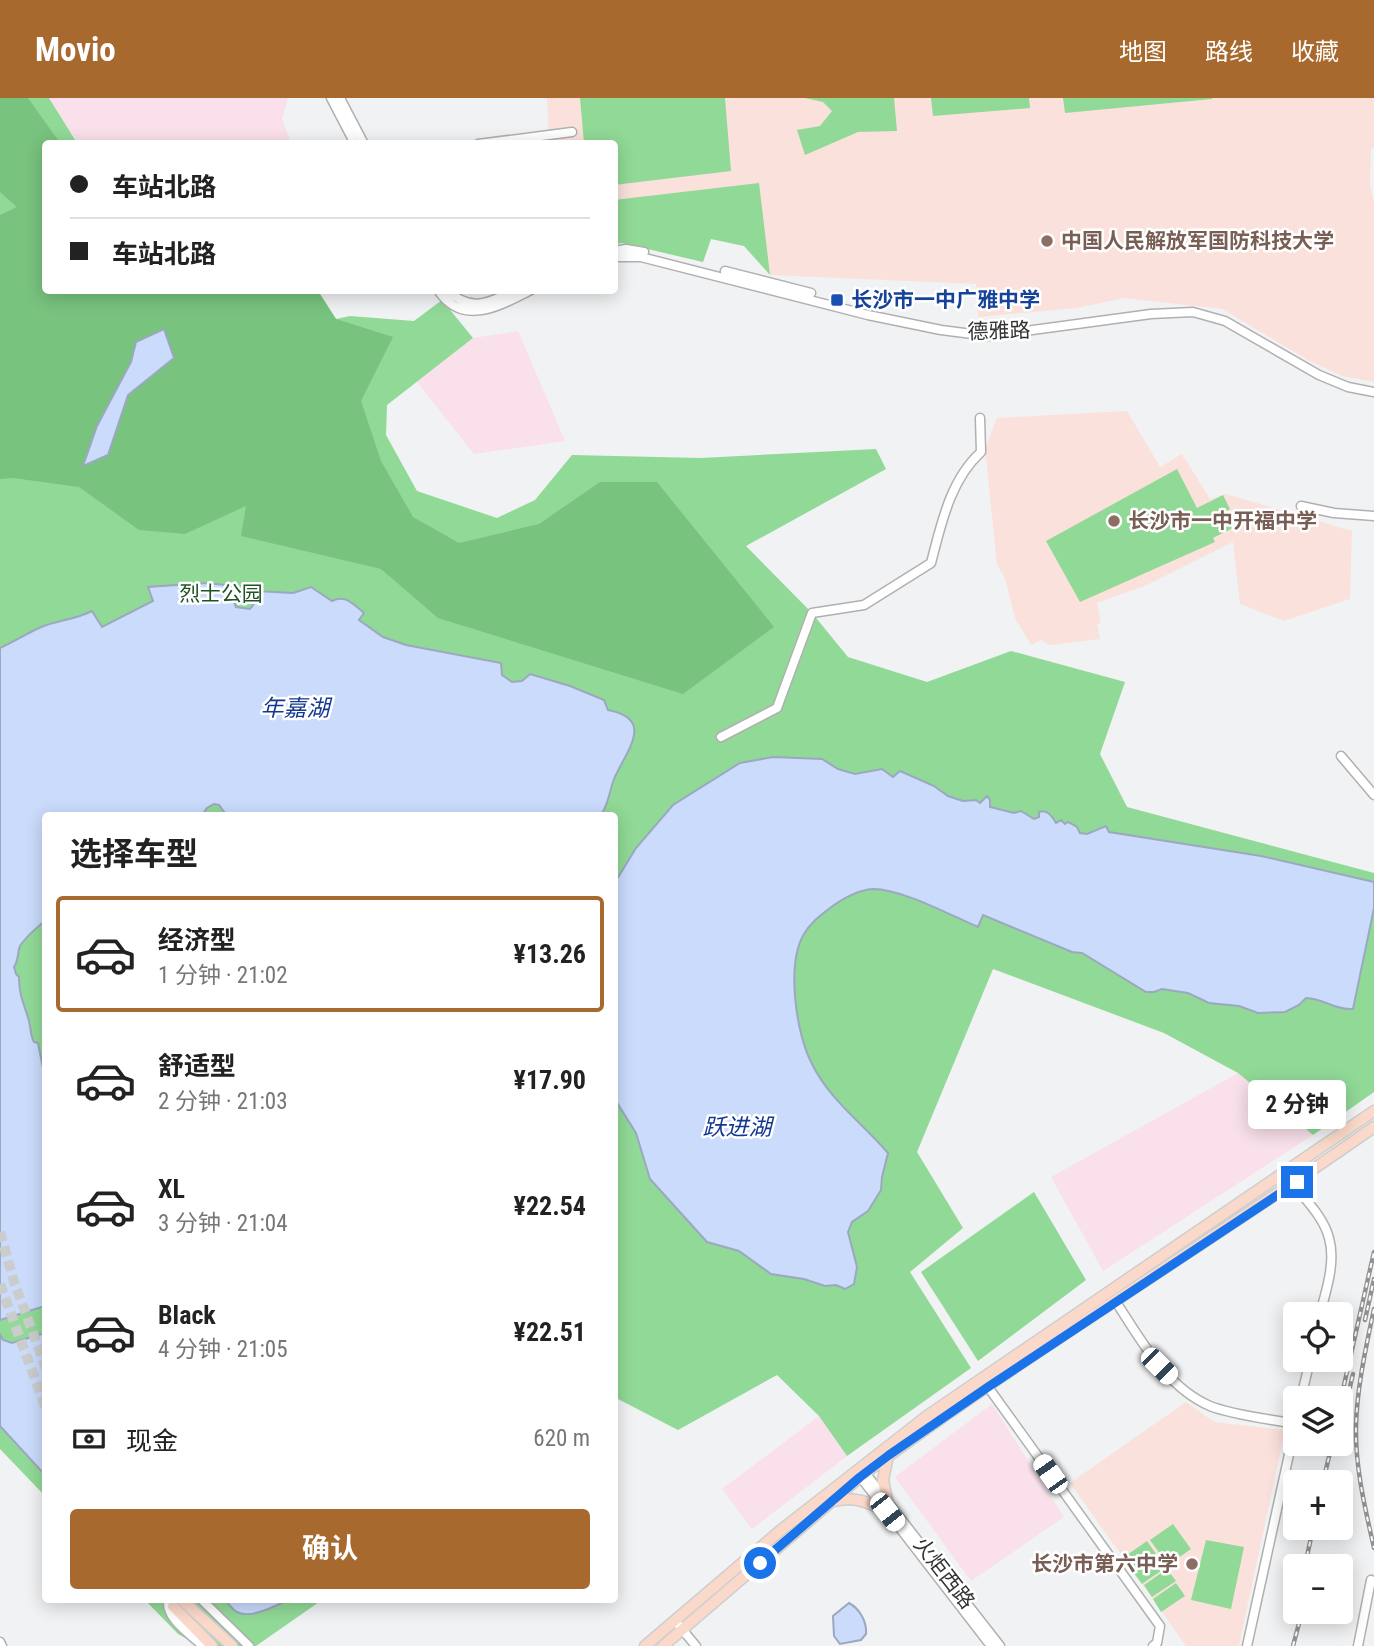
<!DOCTYPE html>
<html lang="zh">
<head>
<meta charset="utf-8">
<style>
	:root { --surface:#fff; --page:#f6f6f6; --text:#222; --muted:#767676; --line:#e0e0e0; --accent:#a7692e }
	body { margin:0; font-family:"Roboto Condensed","Noto Sans SC",sans-serif; background:var(--page); color:var(--text); height:100vh; display:flex; flex-direction:column; font-size:26px; white-space:nowrap }
	* { box-sizing:border-box; margin:0 }
	p { font-size:23px; color:var(--muted) }
	.icon { flex:none; width:38px; height:38px; fill:none; stroke:currentColor; stroke-width:2; stroke-linecap:round; stroke-linejoin:round }
	.map { position:relative; flex:1; overflow:hidden }
	.details { position:absolute; left:42px; top:714px; width:576px; height:791px; display:flex; flex-direction:column; background:var(--surface); border-radius:7px; box-shadow:0 4px 18px #0003 }
	.details>* { flex:none }
	.guide { position:absolute; left:42px; top:42px; width:576px; height:154px; border-radius:7px; box-shadow:0 4px 18px #0003; display:grid; align-content:center; height:154px; padding:0 28px; background:var(--surface) }
	.controls { position:absolute; left:1283px; top:1204px; display:grid; gap:14px }
	.controls a { display:grid; place-items:center; width:70px; height:70px; border-radius:7px; background:var(--surface); box-shadow:0 4px 18px #0003; font-size:35px }
	.end { position:absolute; width:32px; height:32px; margin:-16px; border:9px solid #1a73e8; background:#fff; box-shadow:0 0 0 4px #fff }
	.from { border-radius:50% }
	.bubble { position:absolute; height:49px; border-radius:7px; background:var(--surface); box-shadow:0 4px 18px #0003; font-size:23px; font-weight:700; line-height:49px; text-align:center }
	.car { position:absolute; width:21px; height:42px; margin:-21px -10px; border-radius:9px; box-shadow:0 0 5px 2px #0007; background:linear-gradient(#fff 24%,#345 0 40%,#fff 0 76%,#345 0 86%,#fff 0) }
	.guide b { display:flex; align-items:center; gap:24px; height:66px; font-size:26px }
	.guide b+b { border-top:2px solid var(--line) }
	.guide i { width:18px; height:18px; background:var(--text) }
	ul { padding:0; list-style:none }
	li { display:flex; align-items:center; gap:21px; height:116px; margin:0 14px 10px; padding:0 14px; border:4px solid transparent; border-radius:7px }
	li div { flex:1 }
	li b { display:block; font-size:26px }
	li em { font-style:normal; font-weight:700 }
	li.on { border-color:var(--accent) }
	li>.icon { width:63px; height:63px; stroke-width:1.5 }
	h2 { padding:0 28px; font-size:32px; line-height:84px }
	.pay { display:flex; align-items:center; gap:18px; height:77px; padding:0 28px; font-size:26px }
	.pay p { margin-inline-start:auto }
	.primary-button { display:flex; gap:14px; margin-top:auto; padding:14px 28px }
	.primary-button a { flex:1; height:80px; border-radius:7px; background:var(--accent); color:#fff; font-size:28px; font-weight:700; line-height:80px; text-align:center }
	header { display:flex; align-items:center; gap:42px; box-sizing:border-box; height:98px; padding:0 35px; background:var(--accent); color:#fff }
	header strong { font-size:33px }
	nav { display:flex; gap:38px; margin-inline-start:auto; font-size:24px }
	.map>svg:first-child { display:block }
	.commercial { fill:#f9e0ea }
	.education { fill:#fbe1db }
	.green { fill:#91d997 }
	.forest { fill:#78c37e }
	.water { fill:#cadbfc; stroke:#9ca8bf; stroke-width:2 }
	.lines { fill:none; stroke-linecap:round; stroke-linejoin:round }
	.major-tunnel { stroke:#cbcccc; stroke-width:10; stroke-dasharray:10 5; stroke-linecap:butt }
	.minor-casing { stroke:#b0b0b1; stroke-width:11 }
	.major-casing { stroke:#cecece; stroke-width:13 }
	.minor { stroke:#fff; stroke-width:8 }
	.major { stroke:#fbd9ca; stroke-width:10 }
	.rail-casing { stroke:#929293; stroke-width:4.5 }
	.rail { stroke:#fff; stroke-width:2; stroke-dasharray:5; stroke-linecap:butt }
	.route { stroke:#1a73e8; stroke-width:9 }
	.education-dot { fill:#8d6e63; stroke:#fff; stroke-width:2.5 }
	.transit-dot { fill:#1a4fb4; stroke:#fff; stroke-width:2.5 }
	.labels { text-anchor:middle; stroke-width:5; stroke-linejoin:round; paint-order:stroke }
	.education-label { font-size:21px; font-weight:bold; fill:#785e54; stroke:#fff; text-anchor:start }
	.transit-label { font-size:21px; font-weight:bold; fill:#164399; stroke:#fff; text-anchor:start }
	.street-label { font-size:21px; fill:#323232; stroke:#fff }
	.park-label { font-size:21px; fill:#1f5326; stroke:#fff }
	.water-label { font-size:23px; font-style:italic; fill:#133892; stroke:#fff }
</style>
</head>
<body>
<header>
<strong>Movio</strong>
<nav><a>地图</a><a>路线</a><a>收藏</a></nav>
</header>
<div class="map">
<svg width="1374" height="1548" viewBox="0 0 1374 1548">
	<rect width="100%" height="100%" fill="#f1f2f3"/>
	<path class="commercial" d="M49,0H288L282,21L291,45H77Z
		M518,233L565,343L474,356L417,284L473,240Z
		M1238,975L1313,1037L1103,1173L1051,1079Z
		M992,1306L1064,1419L971,1483L895,1379Z
		M819,1318L847,1358L752,1431L722,1391Z"/>
	<path class="education" d="M547,0H1374V49L1371,51L1370,88L1374,104V284L1342,278L1308,262L1222,211L1124,200L1077,210L978,219L976,186L770,177L744,148L711,141L703,164L622,145L614,146V46L549,45Z
		M1127,313L1160,369L1182,356L1210,401L1226,396L1352,433L1350,501L1284,523L1240,506L1233,444L1147,487L1097,505L1101,525L1097,526L1100,541L1050,547L1041,542L1031,547L1015,520L1005,480L997,467L985,350L997,320Z
		M1186,1304L1214,1324L1285,1332L1239,1548H1186L1070,1385Z"/>
	<path class="green" d="M0,0H49L77,45L46,46V192L318,193L336,221L350,218L414,223L442,202L473,240L387,307L386,337L417,393L497,420L535,402L572,357L701,360L876,351L886,371L746,448L812,515L848,559L927,584L1011,553L1125,584L1100,656L1127,709L1374,775V994L1313,1037L1238,975L1164,935L993,871L917,1054L963,1130L910,1174L971,1270L847,1358L819,1318L777,1277L678,1332L614,1299V718H46L45,1398L0,1351Z
		M580,0H725L731,73L614,87V46L584,45Z
		M805,0H894L897,33L858,34L805,57L797,32L820,28L832,13L823,4Z
		M931,0H1029L1030,10L933,18Z
		M1063,0H1212V1L1065,15Z
		M759,85L770,177L744,148L711,141L703,164L622,145L614,146V102Z
		M1177,371L1197,410L1223,397L1230,411L1205,424L1206,426L1226,416L1233,430L1213,440L1215,444L1080,504L1046,443Z
		M1034,1094L1086,1182L978,1263L921,1174Z
		M1173,1426L1191,1451L1168,1467L1150,1442Z
		M1206,1442L1244,1449L1231,1511L1191,1502Z
		M1147,1443L1156,1456L1133,1472L1124,1459Z
		M1157,1458L1165,1470L1142,1486L1133,1474Z
		M1167,1471L1176,1483L1152,1499L1144,1487Z
		M1176,1485L1185,1498L1161,1514L1153,1501Z
		M145,1502H322L256,1548H200L178,1536Z"/>
	<path class="forest" d="M0,0H28L60,45L46,46V192L318,193L336,221L393,239L361,303L381,363L413,419L459,445L539,426L600,384H657L774,529L683,596L438,520L381,471L241,438L246,408L185,436L139,432L79,389L13,380L0,381V117L17,109L0,94Z"/>
	<path class="water" d="M164,231L174,260L128,297L108,357L83,368L97,328L131,264L136,244Z
		M206,485L236,488L231,496L236,509L250,511L259,499L256,493L293,495L311,489L332,503C345,496 353,506 364,515L359,522L383,539L406,547L501,565L502,577L512,584L522,583L530,576L570,588L604,602L608,612C656,621 626,653 614,681C609,694 609,705 601,717L227,718L219,707L214,706L207,710L202,717L46,718L45,823C38,828 25,840 20,848C17,855 19,862 14,869L16,876L19,879C19,898 24,905 29,923C31,930 30,937 34,944L38,945L45,980V1208L0,1222V550C14,544 26,536 39,530C57,522 75,522 92,513L102,529L153,503L148,489Z
		M773,659L822,661L838,671L855,676L882,671L893,679L900,673L934,688L948,698L963,703L976,702L980,705L987,698L990,702V709L1014,715L1021,713L1034,721L1039,719V714C1047,711 1052,718 1056,725L1061,722L1065,726L1068,724L1077,729L1080,735L1087,736L1106,728L1109,734L1261,758L1374,784V810L1353,911C1334,912 1326,901 1306,900L1299,907L1285,914L1258,915L1239,908L1209,905L1188,895L1162,891L1154,894H1146L1082,855L1072,854L983,817L978,829C950,817 902,791 873,791C858,792 842,801 830,810C820,818 810,825 804,836C786,866 796,936 812,966C829,1001 863,1026 888,1055L882,1079L881,1092L868,1113L852,1124L848,1134L857,1169L854,1186L845,1191L836,1187L825,1188L804,1181L771,1176L739,1153L707,1144L650,1081L636,1035L614,1000V786L636,750L673,707L740,665Z
		M45,1235H46L45,1377L0,1328V1236L3,1242L12,1245Z
		M225,1502H287C276,1508 250,1521 237,1514C232,1511 228,1505 225,1502Z
		M849,1505C860,1511 867,1524 866,1536L861,1542L840,1546L834,1538L833,1518Z"/>
	<g class="lines">
		<path class="major-tunnel" d="M0,1134L14,1184L46,1270
			M0,1186L46,1311"/>
		<g class="minor-casing">
			<path id="minor" d="M331,0L355,46
				M340,0L364,46
				M478,46L572,34
				M614,153L626,151L644,154
				M614,159H641L868,217L941,232L988,238L1151,216L1193,214L1225,223L1319,277L1348,289L1374,294
				M725,173L811,195
				M438,192C463,230 501,207 531,192
				M447,192C471,215 489,205 515,192
				M1301,408L1334,415L1374,418
				M721,639L777,610L812,515L864,507L931,465C941,427 950,382 981,354L980,320
				M1341,658L1374,697
				M1293,1086C1306,1102 1324,1120 1329,1140C1336,1164 1326,1193 1320,1216
				M1116,1204C1141,1242 1166,1289 1210,1308C1232,1317 1270,1321 1295,1326
				M988,1289L1160,1528L1157,1545L1153,1548
				M1301,1300L1310,1262
				M862,1371L1000,1548
				M858,1376L991,1548
				M168,1502C166,1521 190,1536 203,1548
				M202,1502L249,1548
				M676,1524L696,1548
				M0,1544L2,1548
				M1247,1548L1295,1329
				M1358,1548L1371,1482"/>
		</g>
		<g class="major-casing">
			<path id="major" d="M887,1402L883,1382L888,1358
				M834,1403C854,1398 869,1404 887,1414
				M182,1502L232,1548
				M173,1508L212,1548
				M645,1548L781,1432L927,1318L1374,1013
				M663,1548L860,1379C1026,1255 1205,1148 1374,1029"/>
		</g>
		<use href="#minor" class="minor"/>
		<use href="#major" class="major"/>
		<g class="rail-casing">
			<path id="rail" d="M1374,1211C1366,1249 1357,1289 1356,1328C1355,1369 1365,1410 1374,1450
				M1365,1222L1374,1181
				M1344,1287L1374,1154
				M1340,1332L1353,1276
				M1323,1384L1332,1346
				M1305,1468L1313,1430
				M1293,1548L1302,1514"/>
		</g>
		<use href="#rail" class="rail"/>
	</g>
	<g class="lines">
		<path class="route" d="M760,1465L860,1379L889,1357L988,1289L1297,1084"/>
	</g>
	<g class="education-dot">
		<circle cx="1047" cy="143" r="7"/>
		<circle cx="1114" cy="423" r="7"/>
		<circle cx="1192" cy="1466" r="7"/>
	</g>
	<rect class="transit-dot" x="830" y="195" width="14" height="14" rx="3.5"/>
	<g class="labels">
		<g class="education-label">
			<text x="1061" y="150">中国人民解放军国防科技大学</text>
			<text x="1128" y="430">长沙市一中开福中学</text>
			<text x="1178" y="1473" text-anchor="end">长沙市第六中学</text>
		</g>
		<g class="transit-label">
			<text x="851" y="209">长沙市一中广雅中学</text>
		</g>
		<g class="street-label">
			<text transform="translate(999 233) rotate(-2)" y="7">德雅路</text>
			<text transform="translate(944 1475) rotate(52)" y="7">火炬西路</text>
		</g>
		<g class="park-label">
			<text x="221" y="503">烈士公园</text>
		</g>
		<g class="water-label">
			<text x="295" y="618">年嘉湖</text>
			<text x="737" y="1037">跃进湖</text>
		</g>
	</g>
</svg>
<div class="controls">
<a><svg class="icon" aria-label="locate" viewBox="0 0 24 24"><circle cx="12" cy="12" r="6"/><path d="M12 2v4M12 18v4M2 12h4M18 12h4"/></svg></a>
<a><svg class="icon" aria-label="layers" viewBox="0 0 24 24"><path d="M12 4l9 5-9 5-9-5zM3 14l9 5 9-5"/></svg></a>
<a>+</a>
<a>−</a>
</div>
<i class="end from" style="left:760px;top:1465px"></i>
<i class="end" style="left:1297px;top:1084px"></i>
<div class="bubble" style="left:1248px;top:982px;width:98px">2 分钟</div>
<i class="car" style="left:1159px;top:1268px;rotate:135deg"></i>
<i class="car" style="left:1050px;top:1376px;rotate:325deg"></i>
<i class="car" style="left:887px;top:1414px;rotate:142deg"></i>
<div class="guide">
<b><i class="from"></i>车站北路</b>
<b><i></i>车站北路</b>
</div>
<section class="details">
<h2>选择车型</h2>
<ul>
<li class="on"><svg class="icon" aria-label="car" viewBox="0 0 24 24"><path d="M5 17H2v-5l4-1 3-4h7l3 4 3 1v5h-3M9 17h6M6 11h13"/><circle cx="7" cy="17" r="2"/><circle cx="17" cy="17" r="2"/></svg><div><b>经济型</b><p>1 分钟 · 21:02</p></div><em>¥13.26</em></li>
<li><svg class="icon" aria-label="car" viewBox="0 0 24 24"><path d="M5 17H2v-5l4-1 3-4h7l3 4 3 1v5h-3M9 17h6M6 11h13"/><circle cx="7" cy="17" r="2"/><circle cx="17" cy="17" r="2"/></svg><div><b>舒适型</b><p>2 分钟 · 21:03</p></div><em>¥17.90</em></li>
<li><svg class="icon" aria-label="car" viewBox="0 0 24 24"><path d="M5 17H2v-5l4-1 3-4h7l3 4 3 1v5h-3M9 17h6M6 11h13"/><circle cx="7" cy="17" r="2"/><circle cx="17" cy="17" r="2"/></svg><div><b>XL</b><p>3 分钟 · 21:04</p></div><em>¥22.54</em></li>
<li><svg class="icon" aria-label="car" viewBox="0 0 24 24"><path d="M5 17H2v-5l4-1 3-4h7l3 4 3 1v5h-3M9 17h6M6 11h13"/><circle cx="7" cy="17" r="2"/><circle cx="17" cy="17" r="2"/></svg><div><b>Black</b><p>4 分钟 · 21:05</p></div><em>¥22.51</em></li>
</ul>
<div class="pay"><svg class="icon" aria-label="cash" viewBox="0 0 24 24"><path d="M3 7h18v10H3z"/><circle cx="12" cy="12" r="2"/></svg>现金<p>620 m</p></div>
<div class="primary-button"><a>确认</a></div>
</section>
</div>
</body>
</html>
